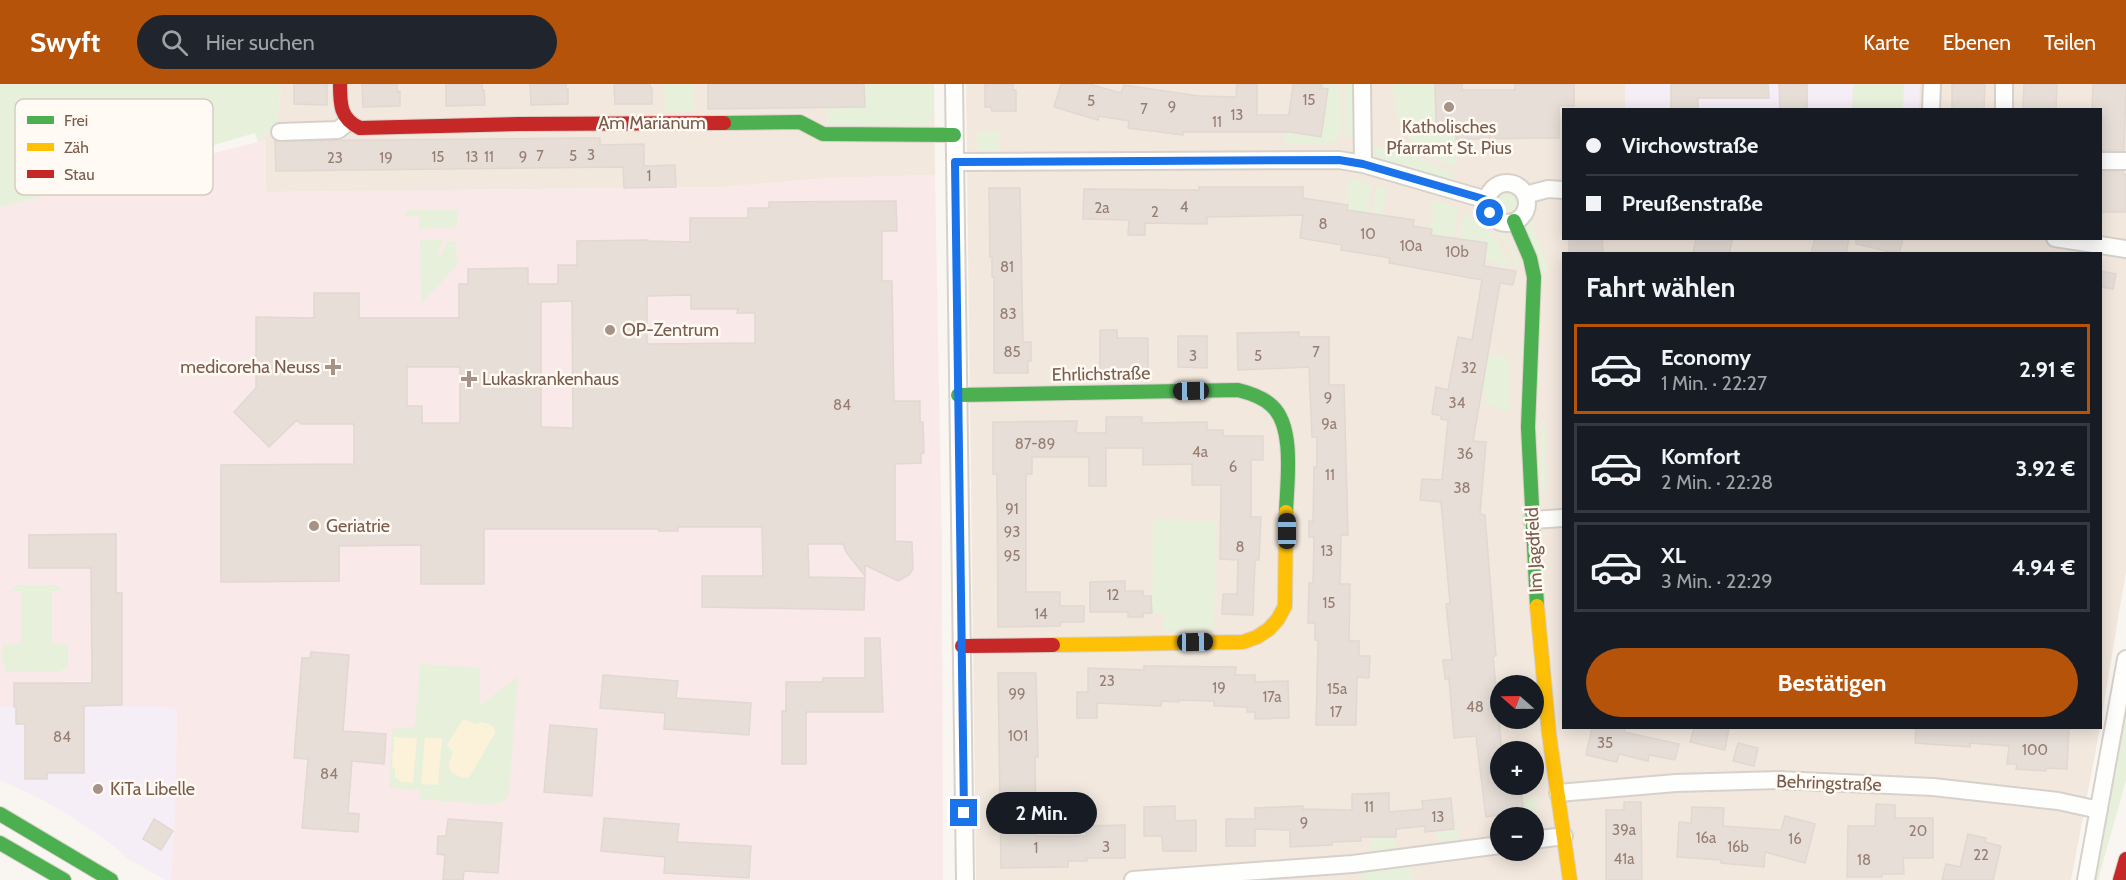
<!DOCTYPE html>
<html lang="de">
<head>
<meta charset="utf-8">
<style>
	:root { --surface:#171b24; --page:#20242c; --text:#f1f3f6; --muted:#9ea1a6; --line:#363941; --accent:#b45309 }
	body { margin:0; font-family:Cabin,sans-serif; background:var(--page); color:var(--text); height:100vh; display:flex; flex-direction:column; font-size:22px; white-space:nowrap }
	* { box-sizing:border-box; margin:0 }
	p { font-size:20px; color:var(--muted) }
	.icon { flex:none; width:33px; height:33px; fill:none; stroke:currentColor; stroke-width:2; stroke-linecap:round; stroke-linejoin:round }
	.map { position:relative; flex:1; overflow:hidden }
	.panel { position:absolute; left:1562px; top:168px; width:540px; height:477px; display:flex; flex-direction:column; background:var(--surface); border-radius:0px; box-shadow:0 3px 15px #0003 }
	.panel>* { flex:none }
	.guide { position:absolute; left:1562px; top:24px; width:540px; height:132px; border-radius:0px; box-shadow:0 3px 15px #0003; display:grid; align-content:center; height:132px; padding:0 24px; background:var(--surface) }
	.needle { width:39px; rotate:290deg }
	.controls { position:absolute; left:1490px; top:591px; display:grid; gap:12px }
	.controls a { display:grid; place-items:center; width:54px; height:54px; border-radius:50%; background:var(--surface); box-shadow:0 3px 15px #0003; font-size:30px }
	.end { position:absolute; width:27px; height:27px; margin:-14px; border:8px solid #1a73e8; background:#fff; box-shadow:0 0 0 3px #fff }
	.from { border-radius:50% }
	.bubble { position:absolute; height:42px; border-radius:21px; background:var(--surface); box-shadow:0 3px 15px #0003; font-size:20px; font-weight:800; line-height:42px; text-align:center }
	.car { position:absolute; width:18px; height:36px; margin:-18px -9px; border-radius:8px; box-shadow:0 0 4px 2px #0007; background:linear-gradient(#222 24%,#8ab4d8 0 40%,#222 0 76%,#8ab4d8 0 86%,#222 0) }
	.guide b { display:flex; align-items:center; gap:21px; height:57px; font-size:22px }
	.guide b+b { border-top:2px solid var(--line) }
	.guide i { width:15px; height:15px; background:var(--text) }
	ul { padding:0; list-style:none }
	li { display:flex; align-items:center; gap:18px; height:90px; margin:0 12px 9px; padding:0 12px; border:3px solid var(--line); border-radius:0px }
	li div { flex:1 }
	li b { display:block; font-size:22px }
	li em { font-style:normal; font-weight:800 }
	li.current { border-color:var(--accent) }
	li>.icon { width:54px; height:54px; stroke-width:1.5 }
	h2 { padding:0 24px; font-size:27px; line-height:72px }
	.cta { display:flex; gap:12px; margin-top:auto; padding:12px 24px }
	.cta a { flex:1; height:69px; border-radius:36px; background:var(--accent); color:#fff; font-size:24px; font-weight:800; line-height:69px; text-align:center }
	header { display:flex; align-items:center; gap:36px; box-sizing:border-box; height:84px; padding:0 30px; background:var(--accent); color:#fff }
	header strong { font-size:28px }
	nav { display:flex; gap:33px; margin-inline-start:auto; font-size:21px }
	.search { width:420px; height:54px; background:var(--page); display:flex; align-items:center; gap:15px; box-sizing:border-box; padding:0 21px; border-radius:33px; color:var(--muted); font-size:22px }
	.map>svg:first-child { display:block }
	.residential { fill:#f2e8de; fill-rule:evenodd }
	.education { fill:#f6eef6 }
	.medical { fill:#fae9e9 }
	.green { fill:#e7f0db }
	.sand { fill:#fbf2d9 }
	.building { fill:#e6ded7; stroke:#e2d8d2; stroke-width:1.5; fill-rule:evenodd }
	.lines { fill:none; stroke-linecap:round; stroke-linejoin:round }
	.street-casing { stroke:#d7d1cb; stroke-width:20 }
	.fast-casing { stroke:#d9d2cb; stroke-width:16 }
	.slow-casing { stroke:#d9d2cb; stroke-width:16 }
	.jam-casing { stroke:#d9d2cb; stroke-width:16 }
	.street { stroke:#fefefd; stroke-width:16 }
	.fast { stroke:#4caf50; stroke-width:14 }
	.slow { stroke:#ffc107; stroke-width:14 }
	.jam { stroke:#c62828; stroke-width:14 }
	.route { stroke:#1a73e8; stroke-width:8 }
	.poi-dot { fill:#a69286; stroke:#fffaf3; stroke-width:2 }
	.labels { text-anchor:middle; stroke-width:5; stroke-linejoin:round; paint-order:stroke }
	.number-label { font-size:15px; fill:#977e72 }
	.street-label { font-size:18px; fill:#7a5c4d; stroke:#fffaf3 }
	.poi-label { font-size:18px; fill:#7a5c4d; stroke:#fffaf3; text-anchor:start }
	.key { fill:#fffaf3; stroke:#d7cbc1; stroke-width:1.5 }
	.key-label { font-size:16px; fill:#7a5c4d }
</style>
</head>
<body>
<header>
<strong>Swyft</strong>
<div class="search"><svg class="icon" aria-label="search" viewBox="0 0 24 24"><circle cx="10" cy="10" r="6"/><path d="M15 15l6 6"/></svg>Hier suchen</div>
<nav><a>Karte</a><a>Ebenen</a><a>Teilen</a></nav>
</header>
<div class="map">
<svg width="2126" height="796" viewBox="0 0 2126 796">
	<rect width="100%" height="100%" fill="#f9f5f0"/>
	<path class="residential" d="M281,0H934L935,91L830,94L724,103L266,108V57L258,58L277,41Z
		M966,0H2126V487L2100,642V170H1563V644H2100L2071,796H976ZM1563,26H2100V154H1563ZM1500,602H1533V634H1500ZM1500,668H1533V700H1500ZM1500,734H1533V766H1500Z"/>
	<path class="education" d="M1625,0H1920L1919,25H1625Z
		M92,597V622H160L177,626L175,728L171,796H165L127,774L114,762L70,732L41,715L0,696V622H13V599Z"/>
	<path class="medical" d="M266,56V108L724,103L830,94L935,91L942,466L943,796H171L175,728L177,626L160,622H92V597L13,599V622H0V123Z"/>
	<path class="green" d="M0,0H281L277,41L258,58L255,49L176,72L177,79L0,123Z
		M664,0H694V27H665Z
		M864,0H933C933,15 938,33 925,42L828,45L827,24L865,23Z
		M1322,0H1340C1341,18 1346,42 1337,57L1328,59L1285,61L1286,48L1321,53L1328,5L1321,4Z
		M1345,0H1353V54H1345Z
		M1393,0H1435L1456,38V83C1412,69 1394,47 1393,0Z
		M1853,0H1904L1903,25H1852Z
		M1000,47V69H986L977,67V48Z
		M1404,61L1415,72L1453,89V96L1381,75L1375,71L1372,65Z
		M1350,94L1371,100L1367,129L1347,126L1348,121L1345,120Z
		M1377,101L1387,104L1382,131L1373,130Z
		M1496 117a11 11 0 1 1 22 0a11 11 0 1 1-22 0Z
		M1434,116L1458,124L1454,154L1431,151L1432,145H1429Z
		M1537,117L1533,131V142L1548,182L1549,189L1544,188C1536,166 1516,136 1537,117Z
		M1465,120C1491,133 1513,154 1520,182L1516,183L1509,163L1494,144Z
		M409,126H457V143L419,145V132H405V128Z
		M1464,128C1487,143 1503,158 1510,186L1508,182L1498,181L1497,178L1485,176L1487,159L1459,155Z
		M420,156H443L438,171L441,172L447,157H456L457,181L421,220Z
		M1489,270L1510,274L1509,328L1493,321L1484,320L1486,310L1482,309Z
		M1540,338L1545,339V412L1541,400Z
		M1153,436L1216,437L1214,546L1164,547L1163,529H1152Z
		M16,501H56L63,507H52V559L68,560V584L58,588H6L2,575L3,560L21,559V507H11Z
		M420,580L480,584V621L518,593L509,709L505,717L498,718L497,721L419,715L420,706L389,704L392,645L415,643Z
		M2126,622V696L2098,796H2093L2098,777Z
		M1537,712L1538,729L1533,739V734L1524,733L1522,714Z
		M1457,742L1459,755L1439,758L1436,747Z
		M1372,753H1394L1395,764L1371,767Z
		M1411,782V796H1361V789Z"/>
	<path class="sand" d="M463,635L477,640L480,638L490,640L495,645V649L469,694C461,693 446,690 449,678C450,675 452,672 453,669L447,661Z
		M394,653L417,654L413,699L401,698L395,693V685L392,684Z
		M425,654H442L438,701L421,700Z"/>
	<path class="building" d="M294,0H327V21L294,20Z
		M362,0H397V8L400,7V22L363,23Z
		M446,0H482V6H484L485,21L446,22Z
		M530,0H566V5H568V20L531,21Z
		M614,0H650V4H652V20H615Z
		M708,0H864L865,23L708,25Z
		M985,0H1013V6H1016V27H992L991,23H985Z
		M1061,0H1089L1121,9L1124,1L1199,12L1236,13L1237,0H1257V31H1289L1293,0H1322L1321,4L1328,5L1321,53L1290,48H1183V51L1128,44L1129,37L1099,32L1098,36L1054,23Z
		M1435,0H1462V6H1515V0H1574V22H1559V54L1456,55V38H1436Z
		M1671,0H1768L1769,14H1698V26H1671Z
		M1779,0H1807V26H1780Z
		M1952,0H1985L1984,26H1952Z
		M2024,0H2057L2056,26H2023Z
		M2093,0H2126L2124,66H2100V26H2092Z
		M600,54V61L644,60V82L675,81L676,103L624,104L623,83L276,87L275,57Z
		M2100,87H2123V90H2126V128H2100Z
		M1199,103H1303V114L1348,121L1347,126L1414,136L1413,142L1432,145L1431,151L1487,159L1484,182L1516,187L1513,201L1500,199L1473,357L1486,358L1480,430L1485,431L1496,572H1493L1502,668H1500V700H1520L1524,728L1486,733L1476,652L1454,654L1449,595H1445L1443,576H1452L1446,520L1450,519L1441,418L1420,416L1422,395L1442,396L1448,336L1441,335V332L1432,330L1436,303L1448,306L1458,253L1472,256L1482,196L1389,179L1390,174L1341,166L1342,161L1300,154L1303,131L1207,133V140L1145,139V151H1128L1129,136L1083,135L1084,105L1199,106Z
		M989,104H1020L1023,258H1031V277H1028V289H994V193H992V173H990Z
		M896,117L897,147H882V197H892L894,317H920V338H923L924,369H921V379L895,380V457L912,458L913,485L909,491L898,497L865,481V492L846,468L843,460H808L809,493L865,494L864,526L702,523V492H763L762,443H678V447H659V445H484V500H421V461L339,462V497L221,498V381L354,380V340H301L297,336L269,363L234,328L256,304V233L314,234V209H359V234H459V200H468V185L528,184V200H558V181H577V157L648,156V157L690,158V134H748V124H769V118ZM691,211V225H738L737,229H755V259L647,260V212ZM572,217L573,344L541,343V218ZM407,283H460V339H422V322H407Z
		M1569,154H1602L1603,170H1569Z
		M1696,154H1733L1729,170H1693Z
		M1815,154H1849L1846,170H1811Z
		M1856,154H1903L1899,170L1856,160Z
		M2100,187L2116,190L2113,205L2100,203Z
		M1100,246H1117V254H1148V286H1120V292H1100Z
		M1299,248V253H1329V301H1344L1348,451H1341L1340,500H1350L1349,557H1359V572H1370L1369,594L1357,593L1356,641H1316L1318,556H1315V539H1308L1309,499H1313L1314,453H1309V437H1313L1314,383H1317V353H1312L1309,283L1238,286L1237,249Z
		M1178,252H1207V284L1178,283Z
		M1106,333H1142V339L1207,338V346H1223V352H1263V376H1251V433H1261L1259,476H1255L1253,531L1222,530L1223,510H1237L1238,476L1220,475L1221,401H1192V380L1143,381V364H1106V402H1089V373H1032V390H1026V508H1060V522H1084V538H1061L1060,542L998,543L997,390H993V338L1077,337L1076,349H1106Z
		M116,450V509H122V621L84,622V689H47V695H25V640H16V623H14V599H92L91,484H29V451Z
		M1125,497V507H1143V512H1151L1152,529H1143V533H1128V528H1090V498Z
		M865,554H880L883,628H806V680H782V627H786V598H823V594H865Z
		M311,568L349,571L343,647L386,650L384,680L352,677L348,729L359,730L358,748L302,744L308,675L294,674L302,574H310Z
		M1144,582L1236,583L1235,591H1255V598L1288,597L1289,634L1255,635V628H1247V623L1214,622V617L1179,616V618L1162,617L1161,622L1097,619V634H1077V608H1088V584L1144,586Z
		M998,589H1036L1038,673H1035L1036,752H1086V742L1125,741V774H1087V777H1068V783L1001,784Z
		M603,591L678,597L676,614L751,619L749,651L664,645L665,629L600,624Z
		M550,641L597,645L592,712L544,708Z
		M1592,644H1625L1624,648L1679,660L1675,676L1649,671L1648,677L1619,670L1617,678L1586,671Z
		M1694,644H1729L1725,666L1690,658Z
		M1916,644H2069L2067,685L2046,684V687L2016,685L2017,680H2007L2009,662L1970,659V663L1915,659Z
		M1738,659L1758,664L1754,682L1733,677Z
		M1389,709V728L1423,725L1422,717L1451,714L1454,745L1425,748V742L1396,745V753H1361V757L1332,758V761L1290,763V746L1255,745V762H1226V735H1255V724L1303,722V725L1352,726V710Z
		M1624,718H1641L1642,796H1606V726H1624Z
		M1876,720L1895,721V734H1933V774H1903L1904,790H1882V793H1847L1848,742H1875Z
		M1175,722V737L1196,736V767H1163L1162,752H1144V723Z
		M1692,723L1724,724L1723,742L1781,746L1785,732L1815,740L1805,779L1765,768L1764,783L1721,779V776L1677,773L1679,738L1691,739Z
		M604,734L679,740L677,758L751,762L749,794L664,789L665,773L601,767Z
		M154,735L173,747L161,766L143,755Z
		M448,735L502,739L498,789L464,787L463,796H443L445,771L437,770L438,752H446Z
		M1968,750L1986,754L1985,758L2001,762L1993,796H1942L1946,780L1960,783Z"/>
	<g class="lines">
		<g class="street-casing">
			<path id="street" d="M954,0L965,796
				M1362,0L1363,80
				M1931,26L1932,0
				M2004,26V0
				M280,48L338,46L348,38
				M2100,77H2126
				M955,78L1339,76L1363,80L1487,116
				M1487 119a20 20 0 1 1 40 0a20 20 0 1 1-40 0Z
				M1525,111L1548,105L1563,106
				M2055,154L2126,165
				M1532,436L1563,434
				M1558,709L1676,699L1779,696L1933,703L2058,717L2099,726
				M1533,756L1564,752
				M1133,796L1353,780L1500,761
				M2086,796L2126,575"/>
		</g>
		<g class="fast-casing">
			<path id="fast" d="M724,39L800,38L823,50L954,51
				M1514,137L1530,174L1534,193L1528,343L1537,522
				M958,311L1238,306C1250,309 1263,313 1272,322C1295,343 1287,398 1286,428
				M0,730L111,796
				M0,759L64,796"/>
		</g>
		<g class="slow-casing">
			<path id="slow" d="M1537,522L1549,650L1570,796
				M1053,561L1243,558L1257,553L1269,545L1278,535L1285,522L1286,428"/>
		</g>
		<g class="jam-casing">
			<path id="jam" d="M340,0C340,20 340,35 360,44L520,40L724,39
				M962,562L1053,561
				M2120,796L2126,775"/>
		</g>
		<use href="#street" class="street"/>
		<use href="#fast" class="fast"/>
		<use href="#slow" class="slow"/>
		<use href="#jam" class="jam"/>
	</g>
	<g class="lines">
		<path class="route" d="M964,729L955,78L1339,76L1363,80L1487,116L1490,129"/>
	</g>
	<g class="poi-dot">
		<circle cx="1449" cy="23" r="6"/>
		<circle cx="610" cy="246" r="6"/>
		<path d="M330 274h6v6h6v6h-6v6h-6v-6h-6v-6h6z"/>
		<path d="M466 286h6v6h6v6h-6v6h-6v-6h-6v-6h6z"/>
		<circle cx="314" cy="442" r="6"/>
		<circle cx="98" cy="705" r="6"/>
	</g>
	<g class="labels">
		<g class="number-label">
			<text x="1309" y="21">15</text>
			<text x="1091" y="22">5</text>
			<text x="1172" y="28">9</text>
			<text x="1144" y="30">7</text>
			<text x="1237" y="36">13</text>
			<text x="1217" y="43">11</text>
			<text x="591" y="76">3</text>
			<text x="540" y="77">7</text>
			<text x="573" y="77">5</text>
			<text x="438" y="78">15</text>
			<text x="472" y="78">13</text>
			<text x="489" y="78">11</text>
			<text x="523" y="78">9</text>
			<text x="335" y="79">23</text>
			<text x="386" y="79">19</text>
			<text x="649" y="97">1</text>
			<text x="1184" y="128">4</text>
			<text x="1102" y="129">2a</text>
			<text x="1155" y="133">2</text>
			<text x="1323" y="145">8</text>
			<text x="1368" y="155">10</text>
			<text x="1411" y="167">10a</text>
			<text x="1457" y="173">10b</text>
			<text x="1007" y="188">81</text>
			<text x="1008" y="235">83</text>
			<text x="1012" y="273">85</text>
			<text x="1316" y="273">7</text>
			<text x="1193" y="277">3</text>
			<text x="1258" y="277">5</text>
			<text x="1469" y="289">32</text>
			<text x="1328" y="319">9</text>
			<text x="1457" y="324">34</text>
			<text x="842" y="326">84</text>
			<text x="1329" y="345">9a</text>
			<text x="1035" y="365">87-89</text>
			<text x="1200" y="373">4a</text>
			<text x="1465" y="375">36</text>
			<text x="1233" y="388">6</text>
			<text x="1330" y="396">11</text>
			<text x="1462" y="409">38</text>
			<text x="1012" y="430">91</text>
			<text x="1012" y="453">93</text>
			<text x="1240" y="468">8</text>
			<text x="1327" y="472">13</text>
			<text x="1012" y="477">95</text>
			<text x="1113" y="516">12</text>
			<text x="1329" y="524">15</text>
			<text x="1041" y="535">14</text>
			<text x="1107" y="602">23</text>
			<text x="1219" y="609">19</text>
			<text x="1337" y="610">15a</text>
			<text x="1017" y="615">99</text>
			<text x="1272" y="618">17a</text>
			<text x="1475" y="628">48</text>
			<text x="1336" y="633">17</text>
			<text x="1018" y="657">101</text>
			<text x="62" y="658">84</text>
			<text x="1605" y="664">35</text>
			<text x="2035" y="671">100</text>
			<text x="329" y="695">84</text>
			<text x="1369" y="728">11</text>
			<text x="1438" y="738">13</text>
			<text x="1304" y="744">9</text>
			<text x="1624" y="751">39a</text>
			<text x="1918" y="752">20</text>
			<text x="1706" y="759">16a</text>
			<text x="1795" y="760">16</text>
			<text x="1106" y="768">3</text>
			<text x="1738" y="768">16b</text>
			<text x="1036" y="769">1</text>
			<text x="1981" y="776">22</text>
			<text x="1624" y="780">41a</text>
			<text x="1864" y="781">18</text>
		</g>
		<g class="street-label">
			<text x="652" y="45">Am Marianum</text>
			<text transform="translate(1101 290) rotate(-1)" y="6">Ehrlichstraße</text>
			<text transform="translate(1534 466) rotate(-93)" y="6">Im Jagdfeld</text>
			<text transform="translate(1829 699) rotate(2)" y="6">Behringstraße</text>
		</g>
		<g class="poi-label">
			<text x="1449" y="49" text-anchor="middle">Katholisches<tspan x="1449" dy="21">Pfarramt St. Pius</tspan></text>
			<text x="622" y="252">OP-Zentrum</text>
			<text x="320" y="289" text-anchor="end">medicoreha Neuss</text>
			<text x="482" y="301">Lukaskrankenhaus</text>
			<text x="326" y="448">Geriatrie</text>
			<text x="110" y="711">KiTa Libelle</text>
		</g>
	</g>
	<rect x="15" y="15" width="198" height="96" rx="9" class="key"/>
	<rect x="27" y="32" width="27" height="8" fill="#4caf50"/>
	<rect x="27" y="59" width="27" height="8" fill="#ffc107"/>
	<rect x="27" y="86" width="27" height="8" fill="#c62828"/>
	<g class="key-label">
		<text x="64" y="42">Frei</text>
		<text x="64" y="69">Zäh</text>
		<text x="64" y="96">Stau</text>
	</g>
</svg>
<div class="controls">
<a><svg class="needle" viewBox="-14 -14 28 28"><path d="M0-13l5 13h-10z" fill="#e53935"/><path d="M0 13l5-13h-10z" fill="#9ea1a6"/></svg></a>
<a>+</a>
<a>−</a>
</div>
<i class="end from" style="left:1490px;top:129px"></i>
<i class="end" style="left:964px;top:729px"></i>
<div class="bubble" style="left:986px;top:708px;width:111px">2 Min.</div>
<i class="car" style="left:1191px;top:307px;rotate:269deg"></i>
<i class="car" style="left:1287px;top:447px;rotate:0deg"></i>
<i class="car" style="left:1195px;top:558px;rotate:89deg"></i>
<div class="guide">
<b><i class="from"></i>Virchowstraße</b>
<b><i></i>Preußenstraße</b>
</div>
<section class="panel">
<h2>Fahrt wählen</h2>
<ul>
<li class="current"><svg class="icon" aria-label="car" viewBox="0 0 24 24"><path d="M5 17H2v-5l4-1 3-4h7l3 4 3 1v5h-3M9 17h6M6 11h13"/><circle cx="7" cy="17" r="2"/><circle cx="17" cy="17" r="2"/></svg><div><b>Economy</b><p>1 Min. · 22:27</p></div><em>2.91 €</em></li>
<li><svg class="icon" aria-label="car" viewBox="0 0 24 24"><path d="M5 17H2v-5l4-1 3-4h7l3 4 3 1v5h-3M9 17h6M6 11h13"/><circle cx="7" cy="17" r="2"/><circle cx="17" cy="17" r="2"/></svg><div><b>Komfort</b><p>2 Min. · 22:28</p></div><em>3.92 €</em></li>
<li><svg class="icon" aria-label="car" viewBox="0 0 24 24"><path d="M5 17H2v-5l4-1 3-4h7l3 4 3 1v5h-3M9 17h6M6 11h13"/><circle cx="7" cy="17" r="2"/><circle cx="17" cy="17" r="2"/></svg><div><b>XL</b><p>3 Min. · 22:29</p></div><em>4.94 €</em></li>
</ul>
<div class="cta"><a>Bestätigen</a></div>
</section>
</div>
</body>
</html>
